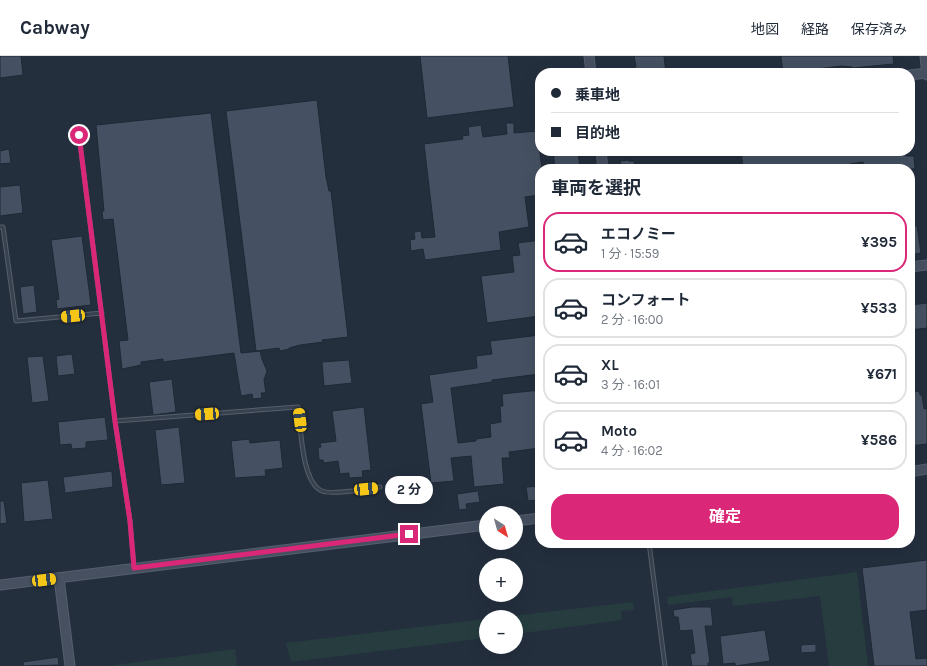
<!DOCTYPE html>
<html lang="ja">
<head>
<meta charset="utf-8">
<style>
	:root { --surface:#fff; --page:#f2f2f3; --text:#1f2937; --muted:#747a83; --line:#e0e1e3; --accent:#db2777 }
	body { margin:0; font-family:Karla,"Noto Sans JP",sans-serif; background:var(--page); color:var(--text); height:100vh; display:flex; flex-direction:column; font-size:15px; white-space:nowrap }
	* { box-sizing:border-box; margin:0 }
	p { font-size:13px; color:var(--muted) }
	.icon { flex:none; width:22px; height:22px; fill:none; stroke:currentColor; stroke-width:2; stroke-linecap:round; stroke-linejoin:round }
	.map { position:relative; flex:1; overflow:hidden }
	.details { position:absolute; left:535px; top:108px; width:380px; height:384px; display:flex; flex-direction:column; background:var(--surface); border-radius:16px; box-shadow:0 4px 16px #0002 }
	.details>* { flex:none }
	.hud { position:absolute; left:535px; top:12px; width:380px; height:88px; border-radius:16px; box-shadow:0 4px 16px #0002; display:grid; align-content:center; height:88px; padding:0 16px; background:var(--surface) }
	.needle { width:26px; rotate:143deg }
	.buttons { position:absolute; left:479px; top:450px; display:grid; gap:8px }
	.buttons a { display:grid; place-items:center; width:44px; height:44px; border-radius:50%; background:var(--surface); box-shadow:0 4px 16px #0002; font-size:20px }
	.end { position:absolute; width:18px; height:18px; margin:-9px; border:5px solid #db2777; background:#fff; box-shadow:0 0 0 2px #fff }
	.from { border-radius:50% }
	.bubble { position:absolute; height:28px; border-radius:14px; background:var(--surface); box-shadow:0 4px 16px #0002; font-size:13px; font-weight:700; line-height:28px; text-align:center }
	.car { position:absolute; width:12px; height:24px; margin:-12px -6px; border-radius:5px; box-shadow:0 0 3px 1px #0007; background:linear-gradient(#f5c518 24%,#345 0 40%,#f5c518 0 76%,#345 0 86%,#f5c518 0) }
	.hud b { display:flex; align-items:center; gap:14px; height:38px; font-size:15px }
	.hud b+b { border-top:1px solid var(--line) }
	.hud i { width:10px; height:10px; background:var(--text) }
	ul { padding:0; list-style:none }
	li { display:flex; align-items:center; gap:12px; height:60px; margin:0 8px 6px; padding:0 8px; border:2px solid var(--line); border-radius:16px }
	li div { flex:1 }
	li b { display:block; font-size:15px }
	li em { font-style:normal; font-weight:700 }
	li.selected { border-color:var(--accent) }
	li>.icon { width:36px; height:36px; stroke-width:1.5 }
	h2 { padding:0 16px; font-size:18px; line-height:48px }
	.cta { display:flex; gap:8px; margin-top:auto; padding:8px 16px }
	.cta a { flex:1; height:46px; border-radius:16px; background:var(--accent); color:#fff; font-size:16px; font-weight:700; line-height:46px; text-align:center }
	header { display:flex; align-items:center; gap:24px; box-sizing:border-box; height:56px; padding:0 20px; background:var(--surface); border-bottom:1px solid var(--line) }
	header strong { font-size:19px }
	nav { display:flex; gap:22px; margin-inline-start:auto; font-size:14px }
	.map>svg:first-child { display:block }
	.green { fill:#263c3f }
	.building { fill:#455162; stroke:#1f2835 }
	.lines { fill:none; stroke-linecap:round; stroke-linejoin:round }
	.lane-casing { stroke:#565f6c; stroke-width:5 }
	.secondary-casing { stroke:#565f6c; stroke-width:11 }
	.lane { stroke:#38414e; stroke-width:3 }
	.secondary { stroke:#465061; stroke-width:9 }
	.route { stroke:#db2777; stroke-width:5 }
</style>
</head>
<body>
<header>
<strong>Cabway</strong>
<nav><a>地図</a><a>経路</a><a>保存済み</a></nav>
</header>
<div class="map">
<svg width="927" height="610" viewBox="0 0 927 610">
	<rect width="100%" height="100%" fill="#242f3e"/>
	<path class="green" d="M857,516L868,610H829L820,540L733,550L732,541L668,549L667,541Z
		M633,546L634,554L621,555L622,564L516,578V561H504Z
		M486,563V582L291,606L286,587Z
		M235,593L237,610H107Z"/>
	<path class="building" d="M0,0H21L23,19L0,22Z
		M420,0H508L514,51L427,62Z
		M634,0H664L666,17H634L633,11H636Z
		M781,0H893L894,8L852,12V11L842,10L783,17Z
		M317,44L326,121L329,135H331L348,281L322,284L323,286L300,289L289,292V293L280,295L279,292L256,295L226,55Z
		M211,57L241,297L260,295L262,303L267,315L264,324L266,337H261L262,342L253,343L252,338L241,340L234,297L163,306V303L141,306V309L122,313L119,285L128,284L113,163L103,164L102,155H104L96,69Z
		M506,67H514V77L537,75L542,113H540V139L525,141L529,171L499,176L501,194L425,204L423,193L411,195L410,184L415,183L414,176L421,175L422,182L435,181L424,88L463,83L462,80L469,79L468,71L481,69L483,81L507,78Z
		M9,93L11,107L0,108V95Z
		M553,95H578L580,112L555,113Z
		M741,95H905L906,100H914L915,113H864L863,106L850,108L851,113H743Z
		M628,104L629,105H634L635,113H621L620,105Z
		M20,129L23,157L0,160V131Z
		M917,170L921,197L910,199V171Z
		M82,180L91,249L57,253L56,244L59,243L51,184Z
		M540,184V260L487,267L481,220L514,216L512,200L520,199L518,187Z
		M34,229L37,256L23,258L20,231Z
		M927,247V272L910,274V249Z
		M540,279V318L492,324V326L451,332L458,387L476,385V383L491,381L490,368L501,366L500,350H503L502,338L540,334V392L509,396L510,402H502L504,428L474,431L471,400L451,402L454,425L431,427L421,348L433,346L429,319L477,312L476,300L492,298L490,285Z
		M72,298L75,318L58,320L56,300Z
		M43,300L49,345L32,347L27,301Z
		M349,304L352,327L324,330L322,306Z
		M172,323L176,356L153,359L149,326Z
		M919,335L920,339H922L924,353L927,352V388L910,390V337Z
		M364,351L371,414L362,415L363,421L349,422V417L340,418L338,405L324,407L323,404H319L318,392L321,391L320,387L336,385L332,355Z
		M105,361L108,384L86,386V392L72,393L71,388L60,389L58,366Z
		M179,371L185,427L161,429L155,374Z
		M249,383L250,387L280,384L283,412L265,414L266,420L235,422L231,385Z
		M112,415L113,431L65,437L63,421Z
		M48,424L53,463L24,466L21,427Z
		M540,430V444L528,445L526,431Z
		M403,433L404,440L390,442L389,435Z
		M478,435L480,446L466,448L467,453L459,454L457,438Z
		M0,445H4L7,467L0,468Z
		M927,504V554L910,556L916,603L927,602V610H874L862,512Z
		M692,551H711L713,570H705L710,607H708V610H692L690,598L695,597L692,574L680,575L678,561H674L673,554Z
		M765,574L770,605L735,610V607L723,608L720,580Z
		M816,588V596L801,597V589Z
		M58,601L59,609L23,610V606Z"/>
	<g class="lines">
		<g class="lane-casing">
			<path id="lane" d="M79,79L115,365L130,465L134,510
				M0,171H3L16,265L102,257
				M115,365L298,351C301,370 301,426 322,435C332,439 368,433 380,431
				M649,487L665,610"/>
		</g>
		<g class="secondary-casing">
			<path id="secondary" d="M589,0L591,17
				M925,0L927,19
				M910,19L927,17
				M601,95L603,113
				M910,211L927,209
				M910,416L927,413
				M516,465L540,462
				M59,522L70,610
				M0,529L486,469"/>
		</g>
		<use href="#lane" class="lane"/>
		<use href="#secondary" class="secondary"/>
	</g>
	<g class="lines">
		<path class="route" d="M79,79L115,365L130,465L134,512L409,478"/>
	</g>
</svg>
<div class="buttons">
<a><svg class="needle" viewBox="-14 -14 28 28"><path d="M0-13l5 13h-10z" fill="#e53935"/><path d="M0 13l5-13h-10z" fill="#747a83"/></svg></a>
<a>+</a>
<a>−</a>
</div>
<i class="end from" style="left:79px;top:79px"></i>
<i class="end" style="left:409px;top:478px"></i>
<div class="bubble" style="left:385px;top:420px;width:48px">2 分</div>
<i class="car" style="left:73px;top:260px;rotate:264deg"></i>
<i class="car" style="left:207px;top:358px;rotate:266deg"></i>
<i class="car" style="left:300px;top:364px;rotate:353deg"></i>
<i class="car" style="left:366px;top:433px;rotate:84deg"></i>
<i class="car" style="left:44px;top:524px;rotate:83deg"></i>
<div class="hud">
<b><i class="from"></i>乗車地</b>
<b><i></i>目的地</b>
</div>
<section class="details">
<h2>車両を選択</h2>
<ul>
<li class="selected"><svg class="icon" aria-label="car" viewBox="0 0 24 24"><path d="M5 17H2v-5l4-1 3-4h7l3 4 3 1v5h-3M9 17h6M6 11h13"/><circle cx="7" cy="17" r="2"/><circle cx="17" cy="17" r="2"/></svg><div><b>エコノミー</b><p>1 分 · 15:59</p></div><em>¥395</em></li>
<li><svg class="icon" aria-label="car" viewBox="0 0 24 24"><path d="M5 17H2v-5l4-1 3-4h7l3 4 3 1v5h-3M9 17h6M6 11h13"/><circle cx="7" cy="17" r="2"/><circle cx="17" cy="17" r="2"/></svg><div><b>コンフォート</b><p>2 分 · 16:00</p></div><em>¥533</em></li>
<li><svg class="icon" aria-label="car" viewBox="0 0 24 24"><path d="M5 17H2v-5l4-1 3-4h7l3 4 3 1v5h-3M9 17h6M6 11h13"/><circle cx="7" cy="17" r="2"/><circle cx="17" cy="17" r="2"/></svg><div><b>XL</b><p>3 分 · 16:01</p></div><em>¥671</em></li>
<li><svg class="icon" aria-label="car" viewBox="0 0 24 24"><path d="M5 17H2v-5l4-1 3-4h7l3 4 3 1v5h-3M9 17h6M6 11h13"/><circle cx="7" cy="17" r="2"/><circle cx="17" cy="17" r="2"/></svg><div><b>Moto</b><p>4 分 · 16:02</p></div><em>¥586</em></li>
</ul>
<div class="cta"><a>確定</a></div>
</section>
</div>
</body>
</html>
